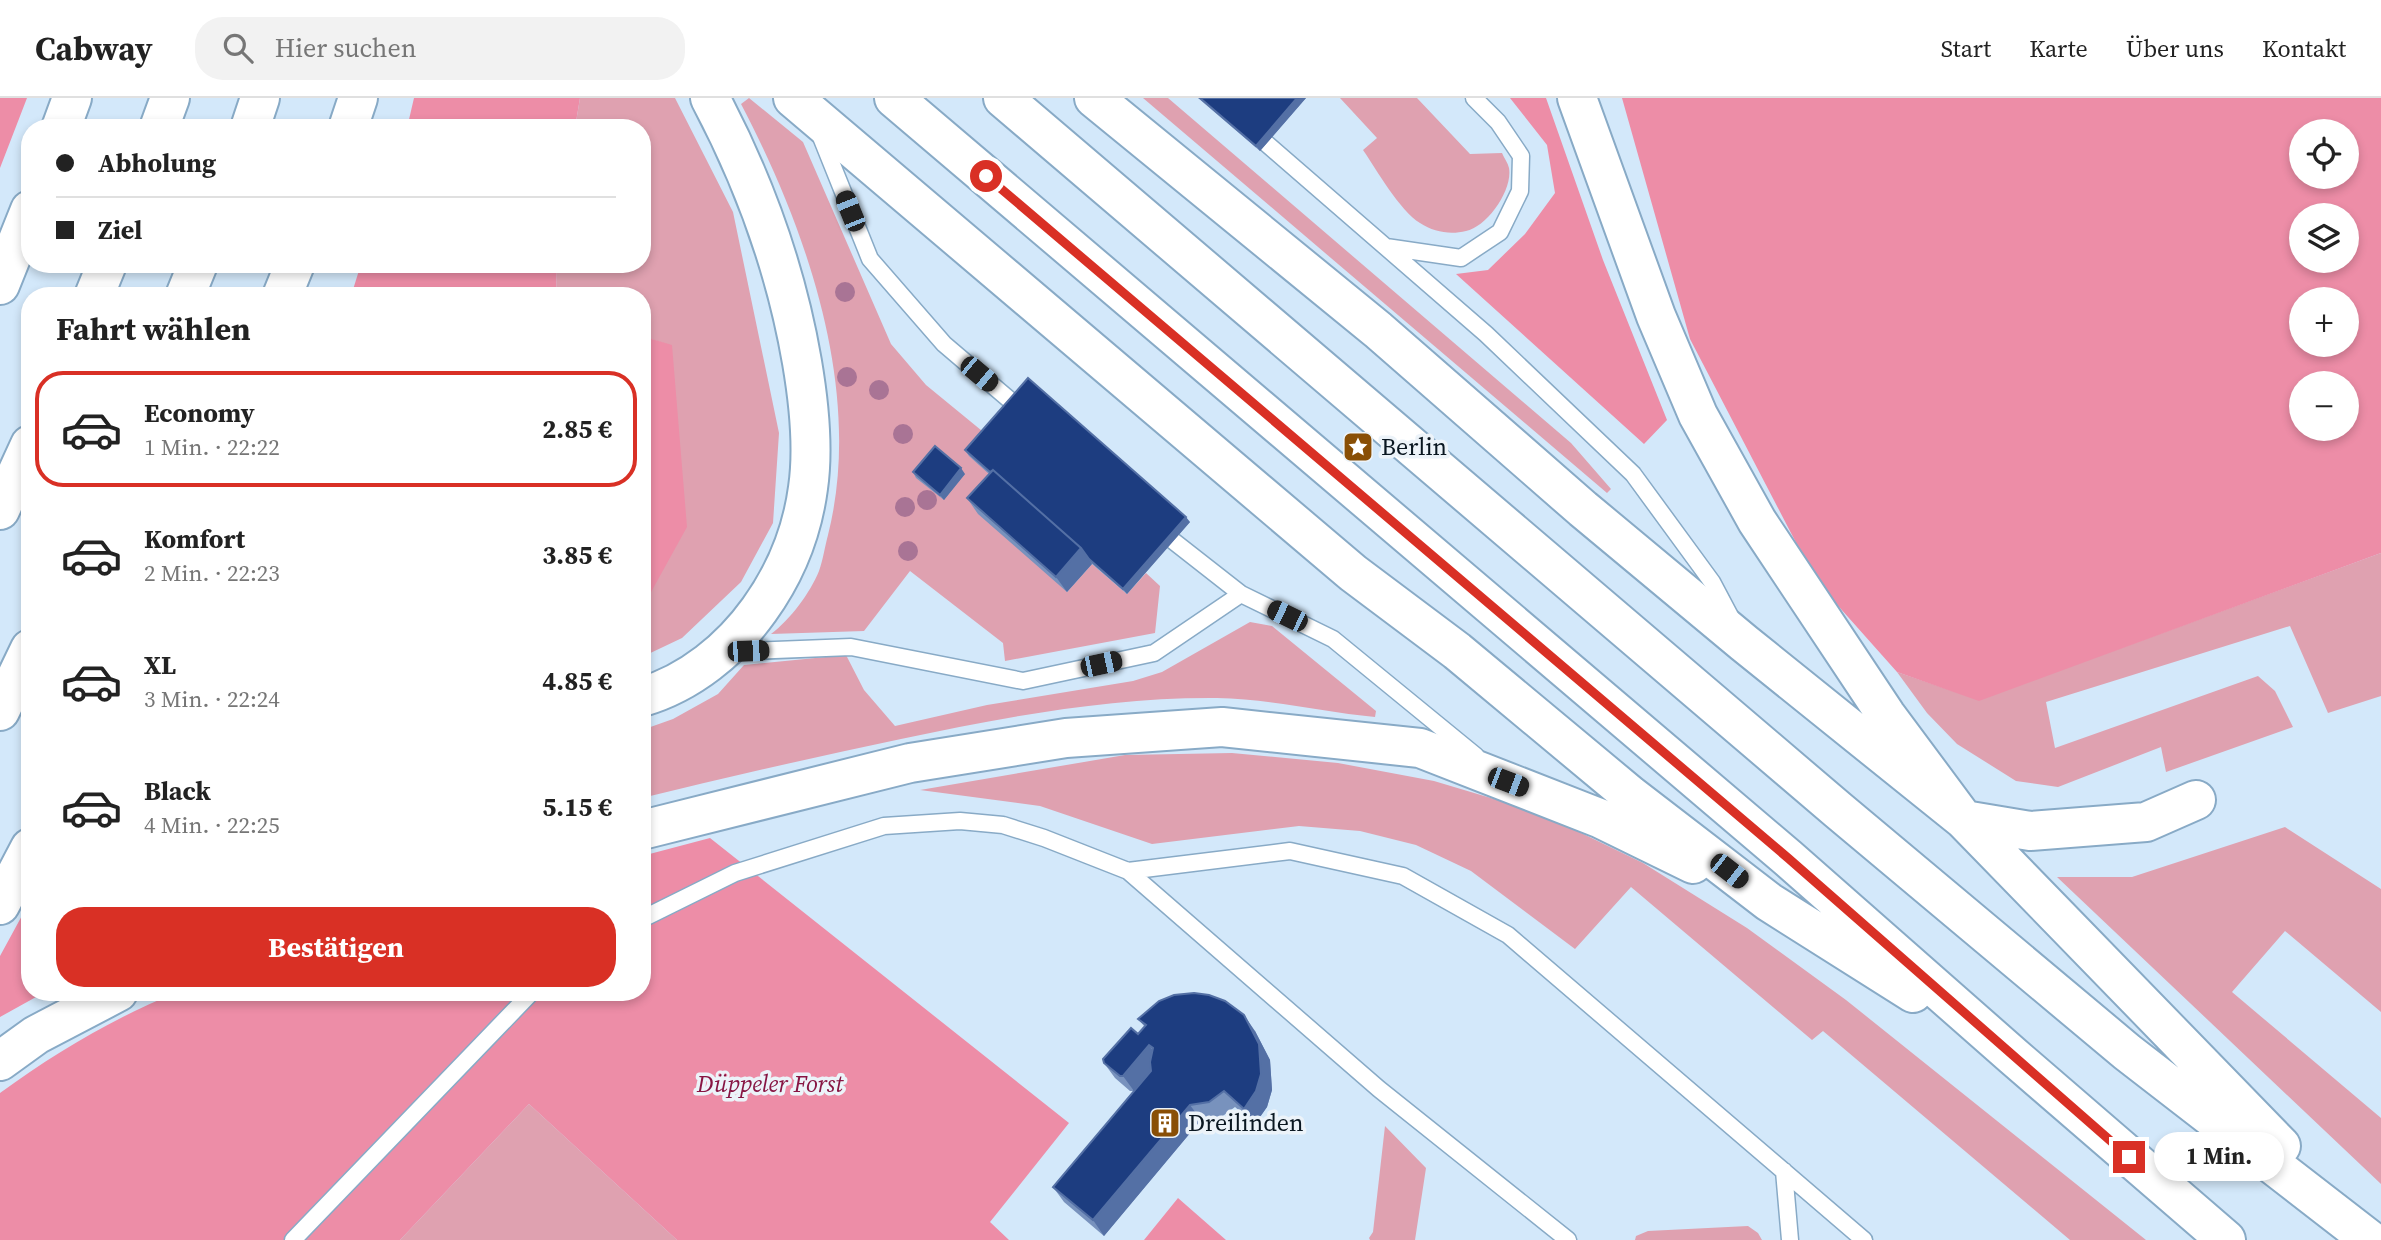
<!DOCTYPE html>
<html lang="de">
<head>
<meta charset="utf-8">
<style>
	:root { --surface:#fff; --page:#f2f2f2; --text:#222; --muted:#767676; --line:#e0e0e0; --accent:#d93025 }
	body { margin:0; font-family:"Source Serif 4",serif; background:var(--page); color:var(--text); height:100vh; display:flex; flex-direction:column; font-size:26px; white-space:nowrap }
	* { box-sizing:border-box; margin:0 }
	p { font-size:23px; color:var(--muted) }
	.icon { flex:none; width:38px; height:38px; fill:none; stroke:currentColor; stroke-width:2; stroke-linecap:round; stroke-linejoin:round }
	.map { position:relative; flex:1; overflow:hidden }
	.details { position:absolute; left:21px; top:189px; width:630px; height:714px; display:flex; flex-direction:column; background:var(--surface); border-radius:28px; box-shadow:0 4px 10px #0003 }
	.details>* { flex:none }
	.top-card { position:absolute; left:21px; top:21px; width:630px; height:154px; border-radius:28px; box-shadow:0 4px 10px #0003; display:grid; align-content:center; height:154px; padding:0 35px; background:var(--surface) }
	.tools { position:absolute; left:2289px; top:21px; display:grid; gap:14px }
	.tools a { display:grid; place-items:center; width:70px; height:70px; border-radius:50%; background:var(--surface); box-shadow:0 4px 10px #0003; font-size:35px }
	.end { position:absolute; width:32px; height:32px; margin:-16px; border:9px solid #d93025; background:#fff; box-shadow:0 0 0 4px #fff }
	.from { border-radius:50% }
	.bubble { position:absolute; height:49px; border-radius:24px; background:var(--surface); box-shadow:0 4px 10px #0003; font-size:23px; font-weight:700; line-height:49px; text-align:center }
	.car { position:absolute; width:21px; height:42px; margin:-21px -10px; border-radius:9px; box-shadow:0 0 5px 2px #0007; background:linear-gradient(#222 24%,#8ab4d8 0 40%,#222 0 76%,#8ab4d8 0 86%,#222 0) }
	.top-card b { display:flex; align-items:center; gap:24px; height:66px; font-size:26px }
	.top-card b+b { border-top:2px solid var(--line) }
	.top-card i { width:18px; height:18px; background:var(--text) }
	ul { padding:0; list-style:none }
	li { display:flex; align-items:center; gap:21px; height:116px; margin:0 14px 10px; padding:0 21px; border:4px solid transparent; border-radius:28px }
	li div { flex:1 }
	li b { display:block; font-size:26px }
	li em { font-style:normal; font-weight:700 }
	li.active { border-color:var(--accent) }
	li>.icon { width:63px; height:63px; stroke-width:1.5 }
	h2 { padding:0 35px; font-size:32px; line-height:84px }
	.primary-button { display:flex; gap:14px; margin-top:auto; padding:14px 35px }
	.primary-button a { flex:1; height:80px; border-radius:28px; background:var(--accent); color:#fff; font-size:28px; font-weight:700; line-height:80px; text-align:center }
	header { display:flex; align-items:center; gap:42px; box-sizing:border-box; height:98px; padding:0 35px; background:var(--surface); border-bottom:2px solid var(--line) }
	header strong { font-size:33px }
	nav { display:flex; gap:38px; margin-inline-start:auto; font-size:24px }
	.search { width:490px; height:63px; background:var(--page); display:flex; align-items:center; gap:18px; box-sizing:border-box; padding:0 24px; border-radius:28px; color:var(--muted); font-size:26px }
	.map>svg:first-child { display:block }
	.green { fill:#dfa1b0 }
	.forest { fill:#ed8da7; fill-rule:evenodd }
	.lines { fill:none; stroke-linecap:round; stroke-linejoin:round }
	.lane-casing { stroke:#88aac6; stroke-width:19 }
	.primary-casing { stroke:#88aac6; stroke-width:42 }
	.highway-casing { stroke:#88aac6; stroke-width:42 }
	.lane { stroke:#fff; stroke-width:16 }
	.primary { stroke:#fff; stroke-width:38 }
	.highway { stroke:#fff; stroke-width:38 }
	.tree { fill:#a97495 }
	.wall { fill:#7892bd }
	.shaded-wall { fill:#5470a5 }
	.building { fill:#1d3d80; stroke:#5470a5; stroke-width:2 }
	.route { stroke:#d93025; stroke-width:9 }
	.labels { text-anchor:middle; stroke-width:7; stroke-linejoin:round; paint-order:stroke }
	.poi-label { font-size:24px; fill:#0a1721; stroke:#ecf3f9; text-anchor:start }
	.park-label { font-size:24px; font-style:italic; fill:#871543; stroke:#ecf3f9 }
</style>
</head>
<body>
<header>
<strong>Cabway</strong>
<div class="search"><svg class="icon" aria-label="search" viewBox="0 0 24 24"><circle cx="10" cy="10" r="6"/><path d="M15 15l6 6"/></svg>Hier suchen</div>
<nav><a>Start</a><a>Karte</a><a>Über uns</a><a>Kontakt</a></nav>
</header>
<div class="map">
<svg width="2381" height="1142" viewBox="0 0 2381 1142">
	<rect width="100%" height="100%" fill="#d3e8fa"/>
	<path class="green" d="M580,0H675L733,114L779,335L773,425L741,484L682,540L642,559V498L650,496L672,248L642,238V198H556L557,166H642V30H575Z
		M749,0L803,44L891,246L926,287L987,337L1003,388L1067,494L1092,466L1127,496L1146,475L1160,488L1155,535L1005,563L1003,545L910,473L864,533L771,536C790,522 810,495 819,473C823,462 825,448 828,437C864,294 807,132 741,6Z
		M1143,0H1168L1571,345L1611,391L1607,395Z
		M1340,0H1417L1470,56L1502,55C1504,60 1508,65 1509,70C1513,92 1487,129 1466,133C1450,137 1434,134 1420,125C1400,113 1376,71 1363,52L1377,40Z
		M2381,455V598L2328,615L2290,528L2046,604L2055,650L2258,578L2275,593L2293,629L2166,674L2161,649L2058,689L2016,683L1957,646L1927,615L1897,574L1979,602Z
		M1250,524L1272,528L1376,613L1375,619C1322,614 1271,601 1217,600C1111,599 1005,619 901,641C815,659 728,679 642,700V632L673,621L718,596L744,567L846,557L864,592L895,628L987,607L1133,583L1162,574Z
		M1232,655L1338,665L1434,683L1538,714L1643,765L1747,830L1846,902L2146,1142H2070L1823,933L1812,942L1631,789L1575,851L1471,773L1416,747L1360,733L1299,728L1152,746L1040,708L920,692L1125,657Z
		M2285,729L2381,791V914L2285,833L2232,894L2381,1020V1086L2057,779H2132Z
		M529,1006L677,1142H400Z
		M1385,1028L1426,1070L1415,1142H1370L1369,1140L1373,1134Z
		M1748,1128L1758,1135L1762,1142H1635L1636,1138L1648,1133Z"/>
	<path class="forest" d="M0,0H27L0,70Z
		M414,0H580L575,30H407Z
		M1510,0H1546L1603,162L1667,322L1644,346L1456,176L1488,172L1525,136L1555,95L1547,47Z
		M1622,0H2381V455L1979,603L1897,574L1816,483L1690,241ZM2301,33H2347V79H2301ZM2301,117H2347V163H2301ZM2301,201H2347V247H2301ZM2301,285H2347V331H2301Z
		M361,166H557L556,198H351Z
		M642,238L672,247L687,429L650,496L642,498Z
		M710,740L1069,1025L990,1124L1009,1142H677L529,1006L400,1142H0V995C55,955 115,919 178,894H642V758Z
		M30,803V894H45L0,919V858Z
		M1178,1100L1226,1142H1144Z"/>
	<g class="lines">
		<g class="lane-casing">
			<path id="lane" d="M1252,33L1486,236L1633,376L1712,484L1730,518
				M819,34L870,161L944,246L1025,315
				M1386,149L1461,160L1500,134L1520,93L1521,58L1498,24L1474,0
				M1158,431L1241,496
				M728,554L851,549L1023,583L1154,555L1241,496L1333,541L1476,658
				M1128,773L1290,753L1403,778L1508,837L1864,1142
				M642,821L735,775L884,728L960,723L1003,727L1044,740L1128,773L1379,991L1568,1142
				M1784,1073L1790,1142
				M293,1142L532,894"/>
		</g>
		<g class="primary-casing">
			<path id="primary" d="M159,30L170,0
				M250,30L260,0
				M94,198L107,166
				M185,198L198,166
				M0,412L30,347
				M0,613L30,551"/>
		</g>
		<g class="highway-casing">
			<path id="highway" d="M793,0L1353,475L1457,553L1630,697L1769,804L1913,895
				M894,0L1788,760L2013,958L2226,1142
				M1003,0L1838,712L2127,954L2370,1142
				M1094,0L1378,232L1583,411L1744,545L1964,722L2281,1048
				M1577,0L1656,218L1698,317L1757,423L1886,617L1964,722L2030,733L2146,724L2196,702
				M61,30L72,0
				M348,30L358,0
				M0,187L30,112
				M282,198L295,166
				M642,599C690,585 731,551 759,512C785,476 802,435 808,390C814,349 809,305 802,264C786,171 754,83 710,0
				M642,732L910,665L1066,640L1222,629L1420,650L1599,720L1693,766
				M0,807L30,750
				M0,963L36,937L118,894"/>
		</g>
		<use href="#lane" class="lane"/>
		<use href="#primary" class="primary"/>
		<use href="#highway" class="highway"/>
	</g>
	<g class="tree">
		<circle cx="845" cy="194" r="10"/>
		<circle cx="847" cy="279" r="10"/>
		<circle cx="879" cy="292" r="10"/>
		<circle cx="903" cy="336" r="10"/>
		<circle cx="927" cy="402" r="10"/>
		<circle cx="905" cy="409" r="10"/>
		<circle cx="908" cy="453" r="10"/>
	</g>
	<path class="wall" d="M1198,0H1306L1260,53Z
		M965,352L1190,424L1127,496L1092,466L1067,494L978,416L967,400L989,376L969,358Z
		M913,374L965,376L944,402L916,380Z
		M1138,921L1255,933L1270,962L1272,992L1267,1009L1255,1026L1235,1009L1220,1020L1201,1022L1104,1138L1064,1104L1053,1089L1134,993H1130L1115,980L1104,965L1138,936L1145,929Z"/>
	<path class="shaded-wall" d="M1297,0H1306L1260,53L1256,48Z
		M961,370L965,376L944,402L940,397Z
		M1186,419L1190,424L1127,496L1123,491Z
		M1081,450L1092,466L1067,494L1056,479Z
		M1244,917L1255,933L1270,962L1272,992L1267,1009L1255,1026L1244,1011Z
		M1149,947L1160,963L1134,993L1123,978Z
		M1190,1007L1201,1022L1104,1138L1093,1122Z"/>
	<path class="building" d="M1200,0H1297L1256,48Z
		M1028,280L1186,419L1123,491L1089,461L1081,450L993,372L990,374L965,352Z
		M935,348L961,370L940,397L913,374Z
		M993,372L1081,450L1056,479L967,400Z
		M1194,895L1209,897L1225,903L1244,917L1259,946L1261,976L1256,993L1244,1011L1224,993L1209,1004L1190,1007L1093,1122L1053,1089L1151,973L1150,964L1153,950L1149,947L1123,978H1120L1104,965L1103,961L1131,930L1138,936L1146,927L1138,921L1159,903L1174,897Z"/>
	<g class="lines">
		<path class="route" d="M986,78L1788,760L2129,1059"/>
	</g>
	<defs>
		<g id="sight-square" transform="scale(1.575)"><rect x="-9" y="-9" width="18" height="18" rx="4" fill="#894f06" stroke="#ecf3f9"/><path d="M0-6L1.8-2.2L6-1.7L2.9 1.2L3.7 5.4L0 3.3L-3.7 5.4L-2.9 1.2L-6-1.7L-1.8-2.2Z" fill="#fff"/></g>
		<g id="building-square" transform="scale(1.575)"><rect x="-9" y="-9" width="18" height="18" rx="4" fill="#894f06" stroke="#ecf3f9"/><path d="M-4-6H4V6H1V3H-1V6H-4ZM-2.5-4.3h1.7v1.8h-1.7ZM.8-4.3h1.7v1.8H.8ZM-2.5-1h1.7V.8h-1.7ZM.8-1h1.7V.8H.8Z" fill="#fff"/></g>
	</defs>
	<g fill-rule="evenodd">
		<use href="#sight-square" x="1358" y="349"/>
		<use href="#building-square" x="1165" y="1025"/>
	</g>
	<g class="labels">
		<g class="poi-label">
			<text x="1381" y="357">Berlin</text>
			<text x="1188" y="1033">Dreilinden</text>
		</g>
		<g class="park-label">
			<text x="770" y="994">Düppeler Forst</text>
		</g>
	</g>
</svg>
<div class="tools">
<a><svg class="icon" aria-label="locate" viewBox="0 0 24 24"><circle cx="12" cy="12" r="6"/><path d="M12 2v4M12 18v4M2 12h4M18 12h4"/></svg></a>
<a><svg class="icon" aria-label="layers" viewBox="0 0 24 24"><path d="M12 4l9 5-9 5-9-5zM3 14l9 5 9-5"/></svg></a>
<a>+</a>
<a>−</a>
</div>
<i class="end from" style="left:986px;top:78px"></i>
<i class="end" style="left:2129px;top:1059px"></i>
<div class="bubble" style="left:2154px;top:1034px;width:130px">1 Min.</div>
<i class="car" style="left:850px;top:113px;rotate:338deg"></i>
<i class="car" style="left:979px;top:276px;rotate:130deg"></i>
<i class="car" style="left:1287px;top:518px;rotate:296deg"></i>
<i class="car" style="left:748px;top:553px;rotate:88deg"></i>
<i class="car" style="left:1101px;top:566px;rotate:78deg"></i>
<i class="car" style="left:1508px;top:684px;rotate:111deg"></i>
<i class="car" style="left:1729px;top:773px;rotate:128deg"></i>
<div class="top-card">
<b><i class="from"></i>Abholung</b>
<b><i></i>Ziel</b>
</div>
<section class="details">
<h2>Fahrt wählen</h2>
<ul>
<li class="active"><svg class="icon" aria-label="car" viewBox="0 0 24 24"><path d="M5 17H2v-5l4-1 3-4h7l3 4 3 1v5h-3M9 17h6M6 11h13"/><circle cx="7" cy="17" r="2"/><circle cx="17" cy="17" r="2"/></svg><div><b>Economy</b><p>1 Min. · 22:22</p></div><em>2.85 €</em></li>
<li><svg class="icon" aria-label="car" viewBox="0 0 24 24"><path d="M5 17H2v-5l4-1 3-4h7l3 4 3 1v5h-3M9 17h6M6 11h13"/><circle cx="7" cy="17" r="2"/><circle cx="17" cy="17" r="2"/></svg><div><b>Komfort</b><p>2 Min. · 22:23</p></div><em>3.85 €</em></li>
<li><svg class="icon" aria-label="car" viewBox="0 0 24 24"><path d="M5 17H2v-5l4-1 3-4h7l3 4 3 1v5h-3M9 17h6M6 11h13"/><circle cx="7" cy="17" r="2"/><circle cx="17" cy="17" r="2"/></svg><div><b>XL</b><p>3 Min. · 22:24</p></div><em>4.85 €</em></li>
<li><svg class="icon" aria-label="car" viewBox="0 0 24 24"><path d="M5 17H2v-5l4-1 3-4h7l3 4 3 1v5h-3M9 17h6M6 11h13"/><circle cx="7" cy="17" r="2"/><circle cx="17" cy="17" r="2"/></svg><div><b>Black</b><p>4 Min. · 22:25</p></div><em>5.15 €</em></li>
</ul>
<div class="primary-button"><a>Bestätigen</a></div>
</section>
</div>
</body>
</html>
